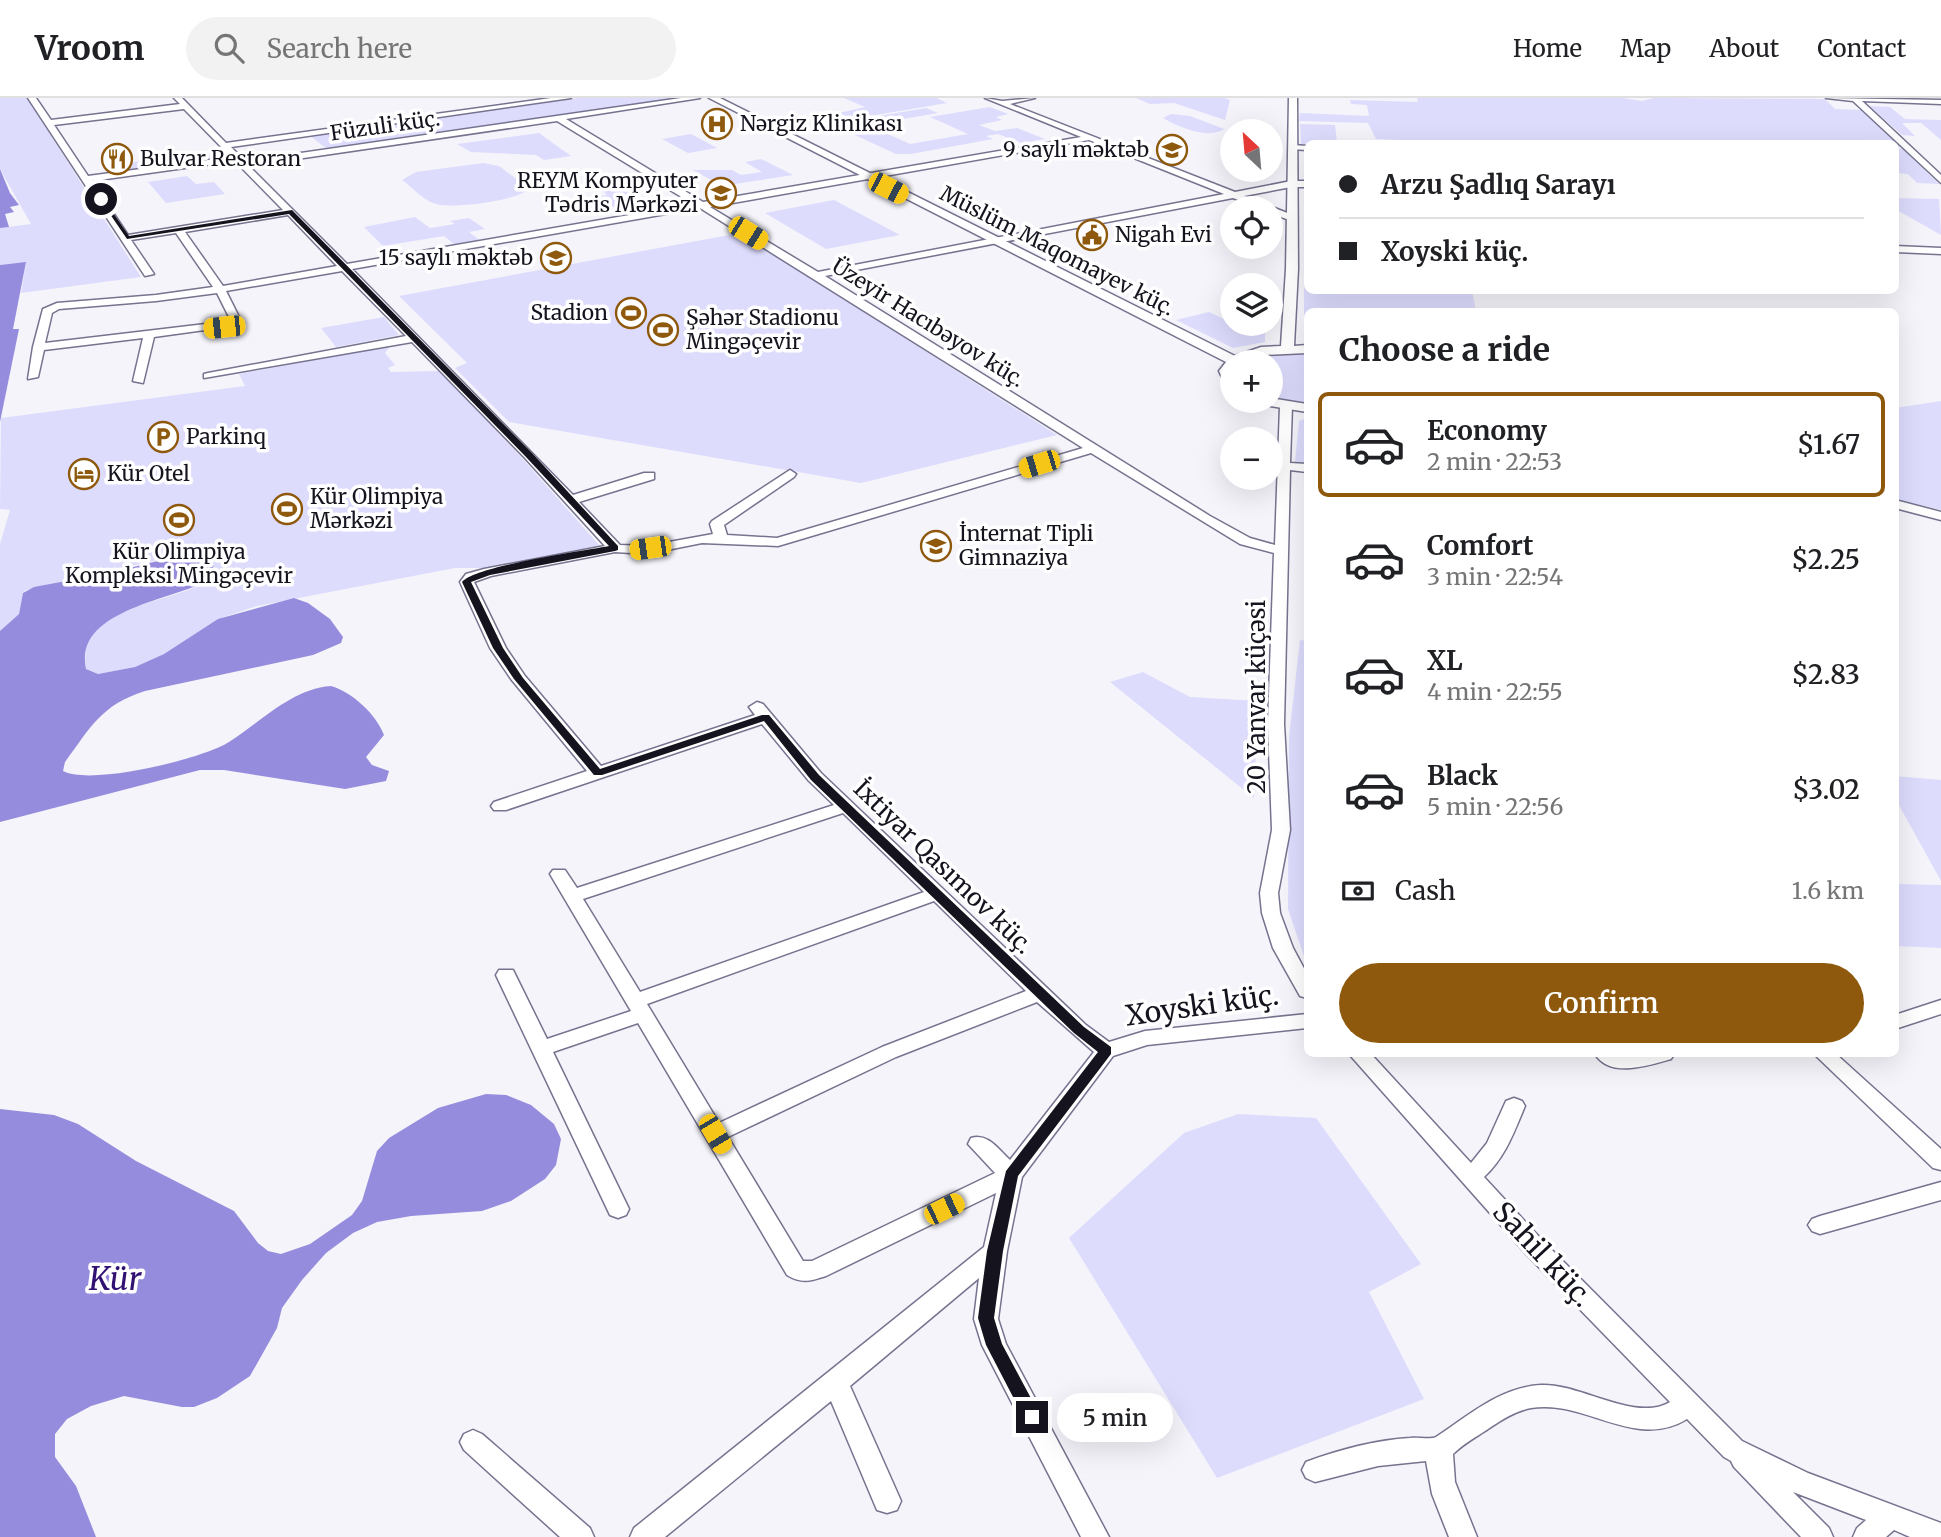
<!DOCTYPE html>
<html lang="en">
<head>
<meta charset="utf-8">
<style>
	:root { --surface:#fff; --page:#f2f2f2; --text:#202124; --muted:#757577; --line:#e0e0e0; --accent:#8f590d }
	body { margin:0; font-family:Merriweather,serif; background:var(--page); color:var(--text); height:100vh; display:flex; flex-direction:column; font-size:26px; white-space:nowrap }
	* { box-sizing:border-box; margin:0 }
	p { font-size:23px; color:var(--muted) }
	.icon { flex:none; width:38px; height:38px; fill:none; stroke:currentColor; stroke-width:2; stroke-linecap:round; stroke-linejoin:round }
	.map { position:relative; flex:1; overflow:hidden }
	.details { position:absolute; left:1304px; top:210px; width:595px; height:749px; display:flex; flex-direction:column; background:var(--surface); border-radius:10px; box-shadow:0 7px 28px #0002 }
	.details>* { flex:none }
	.hud { position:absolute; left:1304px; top:42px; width:595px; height:154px; border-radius:10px; box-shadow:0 7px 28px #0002; display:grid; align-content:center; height:154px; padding:0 35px; background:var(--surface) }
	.needle { width:46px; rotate:334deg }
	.tools { position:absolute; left:1220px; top:21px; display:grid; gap:14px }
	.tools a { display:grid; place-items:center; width:63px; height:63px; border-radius:50%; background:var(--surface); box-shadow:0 7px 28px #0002; font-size:35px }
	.end { position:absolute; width:32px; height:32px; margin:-16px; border:9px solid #15141e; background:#fff; box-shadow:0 0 0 4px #fff }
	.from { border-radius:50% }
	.bubble { position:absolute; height:49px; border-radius:24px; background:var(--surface); box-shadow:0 7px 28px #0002; font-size:23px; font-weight:600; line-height:49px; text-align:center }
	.car { position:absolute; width:21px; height:42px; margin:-21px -10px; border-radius:9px; box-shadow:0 0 5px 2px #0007; background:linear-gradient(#f5c518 24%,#345 0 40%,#f5c518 0 76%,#345 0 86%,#f5c518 0) }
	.hud b { display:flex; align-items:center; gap:24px; height:66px; font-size:26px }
	.hud b+b { border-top:2px solid var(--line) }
	.hud i { width:18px; height:18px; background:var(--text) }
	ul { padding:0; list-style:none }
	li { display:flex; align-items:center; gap:21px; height:105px; margin:0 14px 10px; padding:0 21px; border:4px solid transparent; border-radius:10px }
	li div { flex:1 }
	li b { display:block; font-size:26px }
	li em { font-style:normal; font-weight:600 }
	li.selected { border-color:var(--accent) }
	li>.icon { width:63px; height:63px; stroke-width:1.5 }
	h2 { padding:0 35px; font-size:32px; line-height:84px }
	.pay { display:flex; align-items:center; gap:18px; height:77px; padding:0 35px; font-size:26px }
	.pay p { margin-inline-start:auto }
	.primary-button { display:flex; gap:14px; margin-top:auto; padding:14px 35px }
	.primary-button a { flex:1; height:80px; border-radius:42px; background:var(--accent); color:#fff; font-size:28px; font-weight:600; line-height:80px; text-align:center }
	header { display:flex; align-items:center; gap:42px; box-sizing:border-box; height:98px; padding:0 35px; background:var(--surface); border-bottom:2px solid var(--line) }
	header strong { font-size:33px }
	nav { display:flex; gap:38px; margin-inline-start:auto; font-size:24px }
	.search { width:490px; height:63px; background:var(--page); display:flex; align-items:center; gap:18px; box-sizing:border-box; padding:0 24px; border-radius:38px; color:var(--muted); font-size:26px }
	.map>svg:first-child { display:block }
	.green { fill:#dedcfd }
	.water { fill:#968cdd }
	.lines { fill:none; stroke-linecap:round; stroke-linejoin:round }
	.minor-casing { stroke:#76738f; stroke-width:3 }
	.major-casing { stroke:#76738f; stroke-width:3 }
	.minor { fill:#fff; fill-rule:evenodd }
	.major { fill:#fff; fill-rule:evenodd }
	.route { fill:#15141e }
	.labels { text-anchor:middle; stroke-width:7; stroke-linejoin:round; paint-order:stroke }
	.far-poi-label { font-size:21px; fill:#15141e; stroke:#fff; text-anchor:start }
	.far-street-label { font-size:21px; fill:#15141e; stroke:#fff }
	.street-label { font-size:24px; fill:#15141e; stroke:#fff }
	.near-street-label { font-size:28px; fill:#15141e; stroke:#fff }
	.near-water-label { font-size:32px; font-style:italic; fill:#311272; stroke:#fff }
</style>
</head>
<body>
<header>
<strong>Vroom</strong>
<div class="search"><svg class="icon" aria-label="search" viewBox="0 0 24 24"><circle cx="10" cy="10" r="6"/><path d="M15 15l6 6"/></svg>Search here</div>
<nav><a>Home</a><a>Map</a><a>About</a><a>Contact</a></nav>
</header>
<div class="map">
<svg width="1941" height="1439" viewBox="0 0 1941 1439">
	<rect width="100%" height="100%" fill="#f4f4fa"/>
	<path class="green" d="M0,0H27L141,179L21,195L26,165L0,167V130L31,126L0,71Z
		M579,0H682L327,51L309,37Z
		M844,0H937L947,5L852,21L839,15L865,9Z
		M1136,0H1225L1230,2L1225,22L1174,5L1150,6Z
		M1417,0H1623L1642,3L1654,0L1825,1L1835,11L1863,12L1901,49H1895V46L1692,42L1694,45H1464L1376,41L1368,25L1299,23L1300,15L1369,18L1367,7L1351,6L1350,2L1418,4Z
		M1869,8L1890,9L1905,21L1941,22V42L1921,25H1902L1915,38L1902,37Z
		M990,9L1008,16L996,19L1002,22L979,27L995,33L1017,30L1045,41L1022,45L998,36L986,38L993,41L911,56H896L831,26L926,10L938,15L868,27L910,46L968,36L930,19Z
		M1171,16L1190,18L1224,31C1207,42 1179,29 1163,20Z
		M1300,26L1335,27L1337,45L1301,46Z
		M539,35L571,58L544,62L536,57L471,54L457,46Z
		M691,36L717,50L688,55L662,41Z
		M1895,50L1903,51L1939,86L1917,85L1908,76L1895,75Z
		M222,52L231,59L113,76L107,71L113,67Z
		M761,61L793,77L722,88L693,72H732L741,77L762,74L745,64Z
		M483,65L499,68L527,89L526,93C512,103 450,112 433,105C422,101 412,89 402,82L416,74Z
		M187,78L196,86L214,84L225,96L166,105L148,84Z
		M613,85L643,104L573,116L557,105L607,97L597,87Z
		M1895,100L1939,101L1941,137L1895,111Z
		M834,102L900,137L826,151L765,115Z
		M415,119L430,130L455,126L450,123L469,120L485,131L469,134L481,143L455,147L444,138L383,148L364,129Z
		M740,135L1057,337L861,385L509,324L455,270L467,265L399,198Z
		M1304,145H1307V192L1472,193L1476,213L1307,214V242L1304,241Z
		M1209,214L1241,229L1265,230V244L1233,250L1176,222Z
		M384,219L399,237L336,249L321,230Z
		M391,247L385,255L395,267L388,270L391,274L439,273L521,359L600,448L493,470H455L257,508L224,519L164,556L135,569L98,576L86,571C76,510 166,505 205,485L214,479L213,467L179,457L26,492L23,495L19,516L0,533V446L10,412L0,411L1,320L245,288L239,276Z
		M1280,256H1307V305L1271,299L1270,264H1249Z
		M1941,303V412L1895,401V310Z
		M1307,320L1305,366L1295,364L1299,323Z
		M1300,542L1307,543V867L1288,811L1289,639Z
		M1143,574L1190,599L1258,603L1254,700L1110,584Z
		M1895,678L1941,682V783L1895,700Z
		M1895,786L1941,787V850L1895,848Z
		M1238,1016L1316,1020L1421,1166L1369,1194L1424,1301L1217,1380L1069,1140L1184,1035Z"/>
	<path class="water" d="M0,71L10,95L19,107L10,109L14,114L5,116L9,129L0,130Z
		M26,164L13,231H19L0,324V167Z
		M202,452L213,467L215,479C178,502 73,510 86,571L98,576L135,569L164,556L218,521L294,500L308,505L330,521L343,539L341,545L313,557L145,593C101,607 91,629 65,664L63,673C91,688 202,661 229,644C261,624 291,591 331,588C352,594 376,616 384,637L366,659L372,667L389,673L386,683L345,691L224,672H200L0,724V533L19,516L23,495L34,489L109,475Z
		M486,996L506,997L531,1007L554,1026L561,1041L556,1067L545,1081L511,1103L482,1113L411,1118L377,1124L353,1135L326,1155L302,1182L282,1210L277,1230L250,1278L217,1300L194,1309H182L124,1298L91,1308L67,1321L55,1336V1359L76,1388L96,1439H0V1011L54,1017L78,1026L136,1063L234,1113L258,1145L268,1153L281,1156L310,1146L352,1117L362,1103L377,1053L389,1040L438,1010Z"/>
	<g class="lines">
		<g class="minor-casing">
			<path id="minor" d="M28,0H36L51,22L180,6L174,0H182L226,45L551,0H571L231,49L245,63L681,0H700L566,21L703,104L1081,39L985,0L1002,3L1035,0L1010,6L1235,94L1291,83H1307V89H1291L1244,98L1295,118V122L1292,123L1270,115V110H1260L1233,100L825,178L1210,418L1250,440L1275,447L1280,308L1286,304L1292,308L1290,365L1307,366V374L1290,372L1284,626L1290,732L1278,795L1280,815L1293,850L1307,876V900L1300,898L1273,850L1262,815L1260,795L1272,732L1268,626L1274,455L1240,446L1091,355L778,448L702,445L647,456L615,454L491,478L474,484L506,550L525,578L601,668L755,617L749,609L757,604L763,606L821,675L1086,927L1109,944L1145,933L1307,916V930L1147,947L1113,958L1022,1079L1007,1153L998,1221L1006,1246L1109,1439H1081L982,1247L974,1221L979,1180L850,1288L901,1403L897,1412L887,1415L877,1412L831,1303L665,1439H630L634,1430L984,1149L996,1095L826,1178C810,1183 802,1186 787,1177L638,925L553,954L629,1111L626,1117L618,1120L610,1117L496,877L499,872H513L547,941L631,913L550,776L553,772H565L577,790L834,707L809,683L762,626L506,712H494L491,708L494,704L587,673L511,581L490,550L460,484L466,476L484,471L605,448L525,360L412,244L204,280V276L208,275L406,238L342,173L226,193L242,225L241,227L154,239L143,285L133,283L143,240L44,252L38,279L28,281L33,249L43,211L57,205L156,197L213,189L176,135L131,142L154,176L145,178ZM184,11L231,59L88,78L54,27ZM557,23L693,106L347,166L249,68ZM1089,42L1224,96L818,174L710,109ZM235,63L283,112L128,137L92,83ZM700,110L1083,350L777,440L727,437L724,427L794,379L796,376L790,372L712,423L710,426L713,436L647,448L620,447L579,404L654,381V375H644L573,397L352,171ZM288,117L337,168L223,188L185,134ZM217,195L231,223L45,245L52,215L59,211L156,203ZM843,715L924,794L640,894L583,801ZM934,803L1026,893L882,949L719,1025L647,906ZM1037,904L1094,954L1010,1062C998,1051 988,1035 971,1040L968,1046L995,1075L812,1163H803L728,1039L896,959Z
				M1826,0L1941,2V6L1862,3L1941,77V85L1853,3Z
				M1293,47L1307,48V52L1290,51Z
				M1895,148L1941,150V156L1895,154Z
				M1895,402L1941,414V422L1895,410Z
				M1941,902V916L1895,931V917Z
				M1349,956H1371L1471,1065L1487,1045L1506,1003L1514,1000L1522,1003L1525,1008C1514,1034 1505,1060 1484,1079L1543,1143L1742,1343L1808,1375L1941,1425V1439H1910L1894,1432L1886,1439H1853L1857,1430L1866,1422L1793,1394L1829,1430L1833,1439H1801L1734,1369L1731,1363L1724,1359L1687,1321C1634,1353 1586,1301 1531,1310C1515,1313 1501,1322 1488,1331C1476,1339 1463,1346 1453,1356L1455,1384L1477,1439H1449L1432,1396L1426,1363L1378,1368L1315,1384L1306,1380L1302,1372L1306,1364C1338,1352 1376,1342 1410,1340C1418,1339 1430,1342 1436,1339C1468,1318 1500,1289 1541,1287C1580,1285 1636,1325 1670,1304L1527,1157Z
				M1595,956H1674L1671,961C1650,967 1610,981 1595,956Z
				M1814,956H1836L1941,1051V1072L1933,1070Z
				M1941,1084V1102L1820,1136L1812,1133L1808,1127L1812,1121L1820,1118Z
				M473,1332L482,1336L590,1430L594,1439H560L464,1352L460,1344L464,1336Z"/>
		</g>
		<g class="major-casing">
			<path id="major" d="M709,0H720L1235,258L1261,249L1281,248L1286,171L1289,0H1297L1298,171L1294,248L1307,247V255L1263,257L1244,264H1232V291L1227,290L1219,273L1226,264Z
				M1270,300L1307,306V314L1264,307L1257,303H1270Z"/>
		</g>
		<use href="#minor" class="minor"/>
		<use href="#major" class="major"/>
	</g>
	<path class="route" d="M99,100H103L129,138L292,112L532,355L618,448V452L615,453L490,477L471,484L503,550L523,580L600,671L762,617H769L819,677L1084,929L1111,949V956L1018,1078L1003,1153L994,1220L1002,1246L1041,1319L1038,1324L1032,1326L1026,1324L986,1247L978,1220L987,1153L1006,1073L1098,954L1074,935L811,682L764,623L602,677H594L514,581L493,550L462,484C475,468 583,453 609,448L526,359L289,116L127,141Z"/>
	<defs>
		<g id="hospital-ring" transform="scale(1.575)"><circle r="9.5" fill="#fff" stroke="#8f590d" stroke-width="1.5"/><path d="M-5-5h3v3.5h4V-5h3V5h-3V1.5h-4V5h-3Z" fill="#8f590d"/></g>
		<g id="school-ring" transform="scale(1.575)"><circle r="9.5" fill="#fff" stroke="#8f590d" stroke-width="1.5"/><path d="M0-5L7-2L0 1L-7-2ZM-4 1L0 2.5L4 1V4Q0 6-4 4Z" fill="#8f590d"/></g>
		<g id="restaurant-ring" transform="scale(1.575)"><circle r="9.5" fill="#fff" stroke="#8f590d" stroke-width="1.5"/><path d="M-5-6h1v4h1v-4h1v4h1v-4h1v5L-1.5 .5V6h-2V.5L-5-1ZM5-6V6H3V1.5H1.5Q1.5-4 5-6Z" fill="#8f590d"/></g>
		<g id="university-ring" transform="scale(1.575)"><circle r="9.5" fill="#fff" stroke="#8f590d" stroke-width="1.5"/><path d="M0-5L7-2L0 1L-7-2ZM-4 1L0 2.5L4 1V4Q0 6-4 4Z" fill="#8f590d"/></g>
		<g id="civic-ring" transform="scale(1.575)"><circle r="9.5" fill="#fff" stroke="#8f590d" stroke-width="1.5"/><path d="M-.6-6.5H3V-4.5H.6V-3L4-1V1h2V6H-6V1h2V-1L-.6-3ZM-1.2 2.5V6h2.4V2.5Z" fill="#8f590d"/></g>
		<g id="stadium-ring" transform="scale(1.575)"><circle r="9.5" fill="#fff" stroke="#8f590d" stroke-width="1.5"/><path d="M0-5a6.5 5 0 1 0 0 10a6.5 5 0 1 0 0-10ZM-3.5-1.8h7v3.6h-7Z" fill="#8f590d"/></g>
		<g id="parking-ring" transform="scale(1.575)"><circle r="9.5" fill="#fff" stroke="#8f590d" stroke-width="1.5"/><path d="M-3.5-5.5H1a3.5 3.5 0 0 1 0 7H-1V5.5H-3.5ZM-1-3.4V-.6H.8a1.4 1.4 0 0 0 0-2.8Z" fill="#8f590d"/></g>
		<g id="hotel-ring" transform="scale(1.575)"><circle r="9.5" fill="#fff" stroke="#8f590d" stroke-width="1.5"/><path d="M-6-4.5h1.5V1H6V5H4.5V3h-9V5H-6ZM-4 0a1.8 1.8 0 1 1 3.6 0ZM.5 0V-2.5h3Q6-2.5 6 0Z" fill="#8f590d"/></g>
	</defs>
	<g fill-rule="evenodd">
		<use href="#hospital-ring" x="717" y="26"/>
		<use href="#school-ring" x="1172" y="52"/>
		<use href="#restaurant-ring" x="117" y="61"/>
		<use href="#university-ring" x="721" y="95"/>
		<use href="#civic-ring" x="1092" y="137"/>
		<use href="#school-ring" x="556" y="160"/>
		<use href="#stadium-ring" x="631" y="215"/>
		<use href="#stadium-ring" x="663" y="232"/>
		<use href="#parking-ring" x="163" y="339"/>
		<use href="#hotel-ring" x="84" y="376"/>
		<use href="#stadium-ring" x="287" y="411"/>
		<use href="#stadium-ring" x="179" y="422"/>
		<use href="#school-ring" x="936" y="448"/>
	</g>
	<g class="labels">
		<g class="far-poi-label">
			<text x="740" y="33">Nərgiz Klinikası</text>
			<text x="1149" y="59" text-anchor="end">9 saylı məktəb</text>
			<text x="140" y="68">Bulvar Restoran</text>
			<text x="698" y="90" text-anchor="end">REYM Kompyuter<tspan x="698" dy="24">Tədris Mərkəzi</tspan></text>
			<text x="1115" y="144">Nigah Evi</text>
			<text x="533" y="167" text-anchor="end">15 saylı məktəb</text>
			<text x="608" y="222" text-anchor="end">Stadion</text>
			<text x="686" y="227">Şəhər Stadionu<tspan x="686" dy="24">Mingəçevir</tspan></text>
			<text x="186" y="346">Parkinq</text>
			<text x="107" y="383">Kür Otel</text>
			<text x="310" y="406">Kür Olimpiya<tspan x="310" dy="24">Mərkəzi</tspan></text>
			<text x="959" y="443">İnternat Tipli<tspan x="959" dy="24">Gimnaziya</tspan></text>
			<text x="179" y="461" text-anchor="middle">Kür Olimpiya<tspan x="179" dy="24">Kompleksi Mingəçevir</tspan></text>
		</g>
		<g class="far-street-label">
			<text transform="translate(385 28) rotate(-8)" y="7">Füzuli küç.</text>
			<text transform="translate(1057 153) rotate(27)" y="7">Müslüm Maqomayev küç.</text>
			<text transform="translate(928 225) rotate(32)" y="7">Üzeyir Hacıbəyov küç.</text>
		</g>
		<g class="street-label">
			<text transform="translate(1257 599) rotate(-90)" y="8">20 Yanvar küçəsi</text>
			<text transform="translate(943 769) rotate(44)" y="8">İxtiyar Qasımov küç.</text>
		</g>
		<g class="near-street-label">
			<text transform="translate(1202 907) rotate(-8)" y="10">Xoyski küç.</text>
			<text transform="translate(1543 1156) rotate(47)" y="10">Sahil küç.</text>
		</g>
		<g class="near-water-label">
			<text x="115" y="1192">Kür</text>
		</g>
	</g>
</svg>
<div class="tools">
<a><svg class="needle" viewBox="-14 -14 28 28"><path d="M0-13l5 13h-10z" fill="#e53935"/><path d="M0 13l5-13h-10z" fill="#757577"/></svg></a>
<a><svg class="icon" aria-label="locate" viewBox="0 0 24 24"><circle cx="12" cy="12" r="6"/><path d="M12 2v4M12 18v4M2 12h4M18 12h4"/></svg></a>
<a><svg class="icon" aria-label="layers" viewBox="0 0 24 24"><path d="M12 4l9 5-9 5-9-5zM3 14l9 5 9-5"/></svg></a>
<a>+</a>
<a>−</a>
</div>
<i class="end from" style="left:101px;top:101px"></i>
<i class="end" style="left:1032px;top:1319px"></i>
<div class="bubble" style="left:1057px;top:1295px;width:116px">5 min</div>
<i class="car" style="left:888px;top:90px;rotate:117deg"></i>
<i class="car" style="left:748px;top:135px;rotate:122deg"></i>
<i class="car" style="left:224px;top:229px;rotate:264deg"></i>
<i class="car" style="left:1039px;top:366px;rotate:253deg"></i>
<i class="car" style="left:650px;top:450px;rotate:262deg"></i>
<i class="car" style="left:715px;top:1036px;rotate:149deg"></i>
<i class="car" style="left:944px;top:1111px;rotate:64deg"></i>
<div class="hud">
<b><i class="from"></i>Arzu Şadlıq Sarayı</b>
<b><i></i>Xoyski küç.</b>
</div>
<section class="details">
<h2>Choose a ride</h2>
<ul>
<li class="selected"><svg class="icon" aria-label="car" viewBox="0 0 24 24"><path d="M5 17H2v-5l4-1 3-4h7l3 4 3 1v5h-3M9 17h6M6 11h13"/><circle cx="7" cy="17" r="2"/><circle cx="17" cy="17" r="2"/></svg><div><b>Economy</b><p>2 min · 22:53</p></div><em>$1.67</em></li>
<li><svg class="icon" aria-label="car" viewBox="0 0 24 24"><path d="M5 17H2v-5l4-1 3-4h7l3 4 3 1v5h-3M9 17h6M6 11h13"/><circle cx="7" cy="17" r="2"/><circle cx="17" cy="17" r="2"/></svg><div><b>Comfort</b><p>3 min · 22:54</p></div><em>$2.25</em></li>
<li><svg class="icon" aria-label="car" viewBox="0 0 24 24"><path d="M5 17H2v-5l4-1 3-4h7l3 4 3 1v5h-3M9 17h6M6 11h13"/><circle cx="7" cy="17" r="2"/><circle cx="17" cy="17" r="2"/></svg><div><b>XL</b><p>4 min · 22:55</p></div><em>$2.83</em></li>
<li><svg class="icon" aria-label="car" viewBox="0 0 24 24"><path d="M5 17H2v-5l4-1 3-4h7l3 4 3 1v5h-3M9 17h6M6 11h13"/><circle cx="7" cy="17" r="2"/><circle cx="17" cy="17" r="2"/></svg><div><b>Black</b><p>5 min · 22:56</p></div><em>$3.02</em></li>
</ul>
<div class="pay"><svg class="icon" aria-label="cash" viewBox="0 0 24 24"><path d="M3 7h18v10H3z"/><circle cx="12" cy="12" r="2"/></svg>Cash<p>1.6 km</p></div>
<div class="primary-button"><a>Confirm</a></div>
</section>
</div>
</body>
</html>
